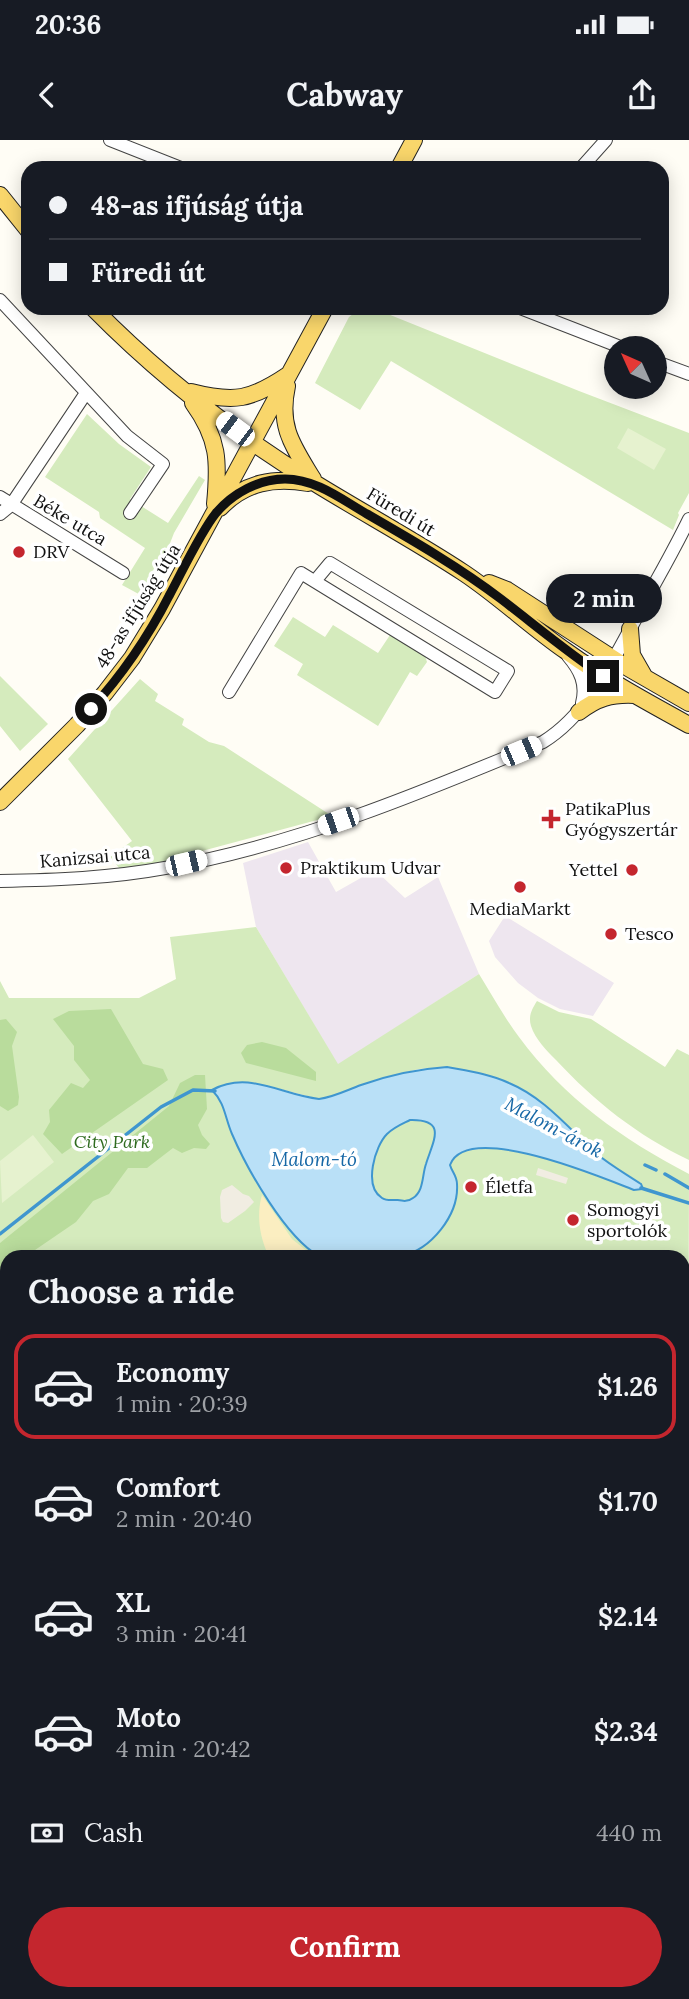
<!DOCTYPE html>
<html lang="en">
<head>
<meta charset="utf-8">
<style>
	:root { --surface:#171b24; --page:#242831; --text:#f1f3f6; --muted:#9ea1a6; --line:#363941; --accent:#c4262e }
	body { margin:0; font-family:Lora,serif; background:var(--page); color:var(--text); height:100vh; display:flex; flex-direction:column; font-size:26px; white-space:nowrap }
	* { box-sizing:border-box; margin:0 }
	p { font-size:23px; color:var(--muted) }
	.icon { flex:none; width:38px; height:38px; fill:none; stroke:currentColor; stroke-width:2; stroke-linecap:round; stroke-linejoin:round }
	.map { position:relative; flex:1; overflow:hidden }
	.drawer { position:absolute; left:0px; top:1110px; width:690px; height:751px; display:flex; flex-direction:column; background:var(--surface); border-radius:21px 21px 0 0; box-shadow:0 4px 18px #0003 }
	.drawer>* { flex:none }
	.banner { position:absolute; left:21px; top:21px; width:648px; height:154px; border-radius:21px; box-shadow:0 4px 18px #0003; display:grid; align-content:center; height:154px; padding:0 28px; background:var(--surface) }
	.needle { width:46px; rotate:315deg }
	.buttons { position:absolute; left:604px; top:196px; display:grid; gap:14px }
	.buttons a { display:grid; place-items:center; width:63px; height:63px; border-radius:50%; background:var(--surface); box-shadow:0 4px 18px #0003; font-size:35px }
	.end { position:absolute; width:32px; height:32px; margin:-16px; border:9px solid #111; background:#fff; box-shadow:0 0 0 4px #fff }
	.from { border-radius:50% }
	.bubble { position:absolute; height:49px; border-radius:24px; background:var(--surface); box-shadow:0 4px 18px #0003; font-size:23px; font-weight:700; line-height:49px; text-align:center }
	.car { position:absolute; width:21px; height:42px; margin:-21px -10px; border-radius:9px; box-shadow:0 0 5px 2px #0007; background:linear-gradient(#fff 24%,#345 0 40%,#fff 0 76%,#345 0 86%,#fff 0) }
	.banner b { display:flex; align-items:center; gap:24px; height:66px; font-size:26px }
	.banner b+b { border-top:2px solid var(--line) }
	.banner i { width:18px; height:18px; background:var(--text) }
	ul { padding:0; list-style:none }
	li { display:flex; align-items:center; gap:21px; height:105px; margin:0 14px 10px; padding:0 14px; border:4px solid transparent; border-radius:21px }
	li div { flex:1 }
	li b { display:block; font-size:26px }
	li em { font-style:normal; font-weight:700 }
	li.current { border-color:var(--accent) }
	li>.icon { width:63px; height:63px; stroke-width:1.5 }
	h2 { padding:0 28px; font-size:32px; line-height:84px }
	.pay { display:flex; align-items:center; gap:18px; height:77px; padding:0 28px; font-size:26px }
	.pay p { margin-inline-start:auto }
	.action { display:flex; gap:14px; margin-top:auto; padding:14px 28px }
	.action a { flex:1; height:80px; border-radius:42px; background:var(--accent); color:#fff; font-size:28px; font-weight:700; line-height:80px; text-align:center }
	.status { display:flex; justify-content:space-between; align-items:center; height:49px; padding:0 35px; background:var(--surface); direction:ltr }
	.status svg { height:19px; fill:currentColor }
	header { display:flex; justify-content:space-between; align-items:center; height:91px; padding:0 28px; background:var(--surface); font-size:32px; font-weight:700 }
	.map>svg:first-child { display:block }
	.industrial { fill:#eee6ef }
	.green { fill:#d5ebbd }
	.forest { fill:#b9dc9c }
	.sand { fill:#fbeec1 }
	.pitch { fill:#e6f2cf }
	.plaza { fill:#f1ede2 }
	.water { fill:#b9e0f7; stroke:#3f96cf; stroke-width:2; fill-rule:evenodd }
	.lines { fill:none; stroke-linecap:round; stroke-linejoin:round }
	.stream { stroke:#3f96cf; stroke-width:3.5 }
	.river { stroke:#b9e0f7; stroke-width:19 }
	.minor-casing { stroke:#444; stroke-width:14 }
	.major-casing { stroke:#222; stroke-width:18 }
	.minor { stroke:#fff; stroke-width:12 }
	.major { stroke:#f9d66b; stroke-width:16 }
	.rail { stroke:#c4262e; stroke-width:3.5 }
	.route { stroke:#111; stroke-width:9 }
	.poi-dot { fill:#c4262e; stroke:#fff; stroke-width:2.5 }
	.labels { text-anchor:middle; stroke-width:7; stroke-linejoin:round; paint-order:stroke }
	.street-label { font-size:18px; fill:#111; stroke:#fff }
	.poi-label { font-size:18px; fill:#111; stroke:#fff; text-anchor:start }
	.park-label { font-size:18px; font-style:italic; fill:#2f6b1f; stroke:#fff }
	.water-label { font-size:19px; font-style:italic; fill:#1768a6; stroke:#fff }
</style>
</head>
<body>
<div class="status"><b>20:36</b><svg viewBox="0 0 49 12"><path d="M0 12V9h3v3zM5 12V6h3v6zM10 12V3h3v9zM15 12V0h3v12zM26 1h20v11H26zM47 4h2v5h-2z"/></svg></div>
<header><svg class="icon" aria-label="back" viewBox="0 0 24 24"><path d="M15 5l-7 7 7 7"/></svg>Cabway<svg class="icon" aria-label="share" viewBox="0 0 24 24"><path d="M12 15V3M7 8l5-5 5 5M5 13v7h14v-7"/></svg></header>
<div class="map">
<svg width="689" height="1859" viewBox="0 0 689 1859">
	<rect width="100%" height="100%" fill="#fffdf5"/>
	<path class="industrial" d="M308,702L336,752L375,730L405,758L438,737L479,834L338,925L256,787L243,723Z
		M505,776L614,843L593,876L560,869L538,858L518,843L495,817L489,801Z
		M0,1372L7,1374V1772L0,1773Z
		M683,1590L689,1593V1651L683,1650Z
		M689,1770V1859H677L676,1853H682L683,1771Z"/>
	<path class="green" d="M361,168H373L579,251L689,293V353L678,373L679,375L673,390L391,221L360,270L315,243L349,177Z
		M87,274L119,304L151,327L130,359L168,383L199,336L205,340L174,393L160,429L146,458L122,445L145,408L100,378L99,372L45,337Z
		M293,477L325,497L333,485L378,513L390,495L425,516L427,522L417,536L410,532L378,586L297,535L303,524L274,506Z
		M0,536L48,584L20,611L0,586Z
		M140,539L158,554L155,561L184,579L182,585L209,602L224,606L332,676L161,722L120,729L110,717L132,701L68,619Z
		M256,787L338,924L479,834C492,855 504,877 519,897C564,958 622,999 689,1034L688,1328L682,1327V1116H399C413,1112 420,1104 431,1094C455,1071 463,1056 450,1025L458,1013C514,997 582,1031 634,1050L641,1043L604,1020L535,957L510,943L478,933L447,927L419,929L378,939L331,957L319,959L276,948L213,950C225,963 225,979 233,994C250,1029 285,1098 319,1116H7V1236L0,1235V841L9,858H139L176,839L170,797Z
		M537,861L559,872L591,879L665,927L677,909L689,915V1020C638,996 594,961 556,920C547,911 535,899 531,886C528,876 532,869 537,861Z
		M410,980C448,979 433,1001 426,1024C423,1034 424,1047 417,1055C411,1061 405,1061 397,1061C392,1060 386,1061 382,1058C363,1046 375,1006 387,994C394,987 402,984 410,980Z
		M7,1838V1853H676L677,1859H0V1839Z"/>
	<path class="forest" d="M111,869L143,924L163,929L168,940L62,1014L43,994L50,982L49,970L71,943L83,948L90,940L74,920V906L53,879L69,871Z
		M6,879L17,892L12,906L19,957L18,965L8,971L0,966V880Z
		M262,902L286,908L316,932V941L246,923L241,913L247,905Z
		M195,935H205L207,969L198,985L202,995L210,1004L206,1009L194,1008L182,1013L173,1008L147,1028H128L109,1054L93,1061L76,1082L35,1110L30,1116H7V1132H0V1103L169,966L180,943Z"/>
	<path class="sand" d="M262,1055L292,1099L313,1116H269C260,1099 256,1075 262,1055Z"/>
	<path class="pitch" d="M628,288L666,309L654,330L617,308Z
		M33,995L54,1022L2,1063L0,1021Z"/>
	<path class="plaza" d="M538,1028L568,1038L566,1044L536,1035Z
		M232,1045L243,1054L249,1056L254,1062L245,1071L228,1083L223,1082L221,1078L220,1057L222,1050Z"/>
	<path class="water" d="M447,927C468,931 490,934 509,943C545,958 569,989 597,1014C610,1025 626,1034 641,1044L643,1049L634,1050C603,1038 467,980 450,1025C452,1032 457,1036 457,1044C459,1075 431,1110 401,1116C377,1121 344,1117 319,1116C286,1098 247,1029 232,994C225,978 225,963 212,950C249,930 281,955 319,959C334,957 347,950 361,945C389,935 417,929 447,927ZM410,980C448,979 433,1001 426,1024C422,1035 424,1051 413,1058C408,1062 403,1061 397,1060C392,1060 386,1061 382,1058C363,1046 375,1006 387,994C394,987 402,984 410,980Z"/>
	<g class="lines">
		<path class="stream" d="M645,1025L656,1030
			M665,1034L689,1048
			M641,1048L689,1063
			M0,1094L161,967L193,950L215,951
			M174,1859L175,1853"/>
		<path class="river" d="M682,1750H689
			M0,1805L7,1804"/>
		<g class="minor-casing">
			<path id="minor" d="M110,0L181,28
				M581,28L606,0
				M0,160L127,296L163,324L130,373
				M520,168L623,208
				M654,221L689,234
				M0,357L123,433
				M0,374L11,365L86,253
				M568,516C580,530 587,544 582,563
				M229,552L301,433L495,552L508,531L330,423L315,441
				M0,741C55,740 111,738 165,728C296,705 421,653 543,602C590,573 615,516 641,469C657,439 674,410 689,379
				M0,1242L7,1243
				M682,1336L689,1337"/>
		</g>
		<g class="major-casing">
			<path id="major" d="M399,28L414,0
				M0,55L28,90
				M93,168C160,236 237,296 318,345C367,375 417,402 464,433C500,457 531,487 566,511C605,539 647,562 689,585
				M287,246C278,287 293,306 313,339
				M191,252C234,263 251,260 288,235
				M193,263C219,299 219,322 215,364
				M220,368C245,342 274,337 308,343
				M489,443L507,450L623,525L689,563
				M630,489L632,515L644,536
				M579,572C597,558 611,554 634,555
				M0,662L77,585L105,553L132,518L162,469L325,168"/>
		</g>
		<use href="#minor" class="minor"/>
		<use href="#major" class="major"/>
		<path class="rail" d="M0,1359L7,1361
			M682,1585L689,1587"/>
	</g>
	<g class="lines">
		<path class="route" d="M91,569C122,535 148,497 169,456C182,432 200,393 216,373C233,353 259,339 285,339C316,339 341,359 367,374C412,400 459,427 501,459C535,485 567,512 603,536"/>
	</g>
	<g class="poi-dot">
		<circle cx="19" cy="412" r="7"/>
		<path d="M547.5 668.5h7v7h7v7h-7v7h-7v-7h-7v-7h7z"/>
		<circle cx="286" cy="728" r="7"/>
		<circle cx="632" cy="730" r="7"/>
		<circle cx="520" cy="747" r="7"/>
		<circle cx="611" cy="794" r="7"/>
		<circle cx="471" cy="1047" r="7"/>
		<circle cx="573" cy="1080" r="7"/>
	</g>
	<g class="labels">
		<g class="street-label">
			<text transform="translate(401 372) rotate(31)" y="6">Füredi út</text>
			<text transform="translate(70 380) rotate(31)" y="6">Béke utca</text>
			<text transform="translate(138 466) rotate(-58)" y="6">48-as ifjúság útja</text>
			<text transform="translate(95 717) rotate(-5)" y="6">Kanizsai utca</text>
		</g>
		<g class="poi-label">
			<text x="33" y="418">DRV</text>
			<text x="565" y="675">PatikaPlus<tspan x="565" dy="21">Gyógyszertár</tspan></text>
			<text x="300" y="734">Praktikum Udvar</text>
			<text x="618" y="736" text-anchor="end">Yettel</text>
			<text x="520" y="775" text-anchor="middle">MediaMarkt</text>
			<text x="625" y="800">Tesco</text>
			<text x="485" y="1053">Életfa</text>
			<text x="587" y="1076">Somogyi<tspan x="587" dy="21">sportolók</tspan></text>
		</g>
		<g class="park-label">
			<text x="112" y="1008">City Park</text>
		</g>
		<g class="water-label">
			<text transform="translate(554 987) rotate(28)" y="7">Malom-árok</text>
			<text x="314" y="1026">Malom-tó</text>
		</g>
	</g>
</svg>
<div class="buttons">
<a><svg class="needle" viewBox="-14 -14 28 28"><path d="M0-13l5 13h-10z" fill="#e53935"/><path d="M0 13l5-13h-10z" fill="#9ea1a6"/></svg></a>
</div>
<i class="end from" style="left:91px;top:569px"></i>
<i class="end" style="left:603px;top:536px"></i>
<div class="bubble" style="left:546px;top:434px;width:116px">2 min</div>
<i class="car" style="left:235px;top:289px;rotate:307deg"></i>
<i class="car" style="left:521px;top:611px;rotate:67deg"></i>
<i class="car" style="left:338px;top:681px;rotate:251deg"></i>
<i class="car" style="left:186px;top:723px;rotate:77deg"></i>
<div class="banner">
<b><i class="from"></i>48-as ifjúság útja</b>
<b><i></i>Füredi út</b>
</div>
<section class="drawer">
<h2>Choose a ride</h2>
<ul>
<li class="current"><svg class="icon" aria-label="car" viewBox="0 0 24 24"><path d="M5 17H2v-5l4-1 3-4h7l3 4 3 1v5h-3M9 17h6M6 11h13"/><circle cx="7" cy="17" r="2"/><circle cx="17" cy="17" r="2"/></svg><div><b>Economy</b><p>1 min · 20:39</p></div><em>$1.26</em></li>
<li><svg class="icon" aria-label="car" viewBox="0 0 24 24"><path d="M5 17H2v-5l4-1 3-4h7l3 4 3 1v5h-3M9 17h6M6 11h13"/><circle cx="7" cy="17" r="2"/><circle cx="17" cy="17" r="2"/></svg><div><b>Comfort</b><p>2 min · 20:40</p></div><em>$1.70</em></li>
<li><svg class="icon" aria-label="car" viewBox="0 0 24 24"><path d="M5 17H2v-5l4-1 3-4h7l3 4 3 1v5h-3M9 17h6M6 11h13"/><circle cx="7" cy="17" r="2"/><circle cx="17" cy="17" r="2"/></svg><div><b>XL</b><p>3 min · 20:41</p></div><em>$2.14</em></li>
<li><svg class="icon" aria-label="car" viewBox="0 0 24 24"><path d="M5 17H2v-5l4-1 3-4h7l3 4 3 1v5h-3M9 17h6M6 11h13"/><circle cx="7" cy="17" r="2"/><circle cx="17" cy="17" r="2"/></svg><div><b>Moto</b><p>4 min · 20:42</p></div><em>$2.34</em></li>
</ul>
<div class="pay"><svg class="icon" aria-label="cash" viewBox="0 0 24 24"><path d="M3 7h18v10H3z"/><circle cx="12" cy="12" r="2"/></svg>Cash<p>440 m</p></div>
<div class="action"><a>Confirm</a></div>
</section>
</div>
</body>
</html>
